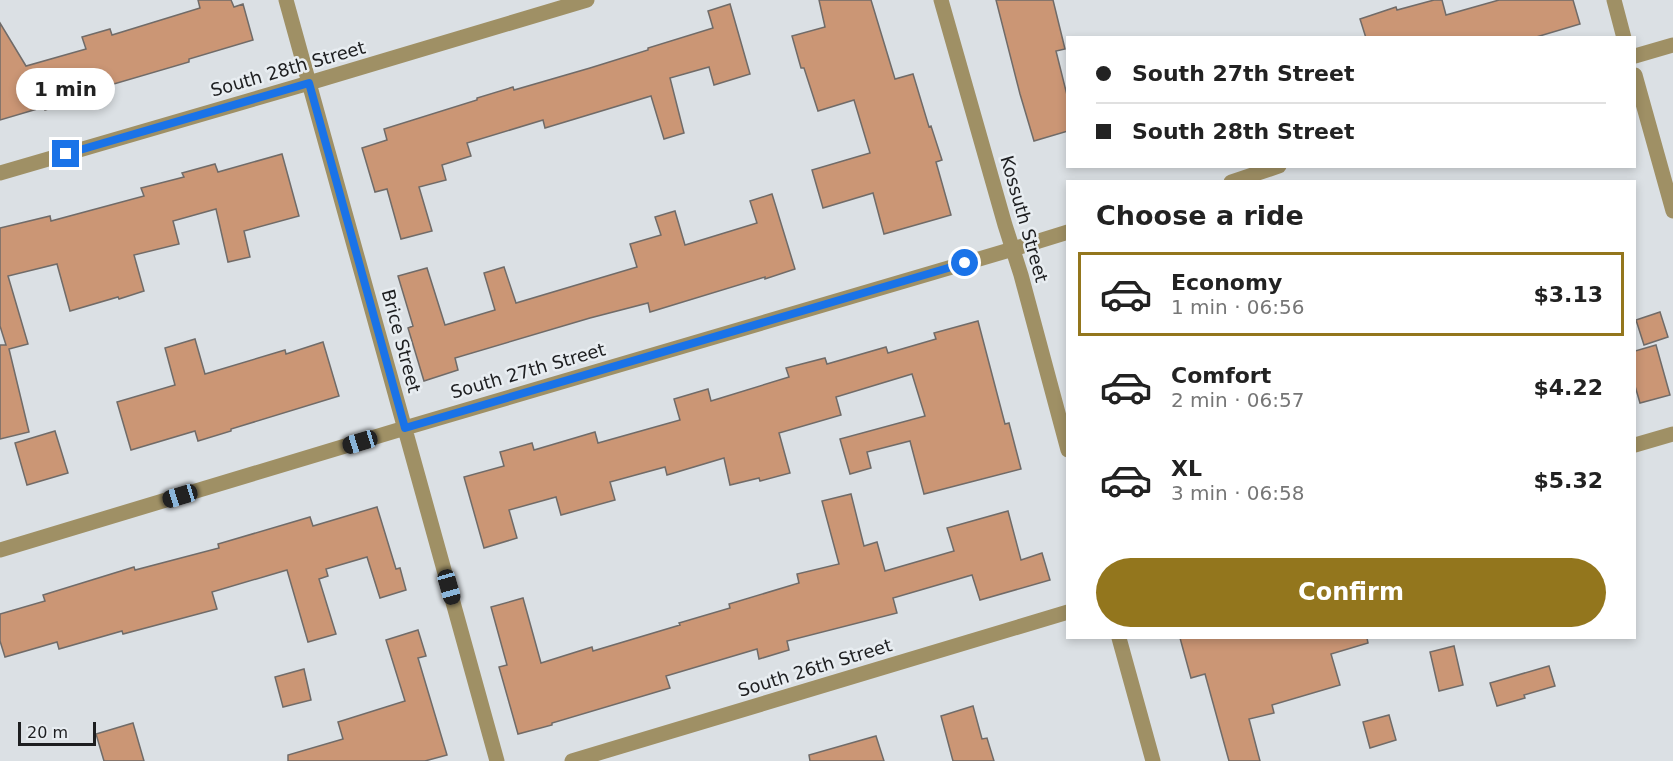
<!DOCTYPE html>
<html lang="en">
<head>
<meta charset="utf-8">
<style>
	:root { --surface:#fff; --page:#f2f2f2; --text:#222; --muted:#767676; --line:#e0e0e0; --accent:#93761d }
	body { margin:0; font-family:"DejaVu Sans",sans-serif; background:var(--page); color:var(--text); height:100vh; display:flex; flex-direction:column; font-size:22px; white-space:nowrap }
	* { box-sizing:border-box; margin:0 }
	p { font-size:20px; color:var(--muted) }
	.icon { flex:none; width:33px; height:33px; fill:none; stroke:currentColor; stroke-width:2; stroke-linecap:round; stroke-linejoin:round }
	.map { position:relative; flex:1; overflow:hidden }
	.panel { position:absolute; left:1066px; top:180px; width:570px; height:459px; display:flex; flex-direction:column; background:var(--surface); border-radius:0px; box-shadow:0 3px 9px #0003 }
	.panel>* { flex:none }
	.top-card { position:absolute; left:1066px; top:36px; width:570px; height:132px; border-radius:0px; box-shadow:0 3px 9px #0003; display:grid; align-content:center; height:132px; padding:0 30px; background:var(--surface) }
	.scale { position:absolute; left:18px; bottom:15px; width:78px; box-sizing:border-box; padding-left:6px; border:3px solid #1d1e20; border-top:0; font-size:16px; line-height:21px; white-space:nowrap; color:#1d1e20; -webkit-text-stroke:4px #e8edf1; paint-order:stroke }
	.end { position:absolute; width:27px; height:27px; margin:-14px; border:8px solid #1a73e8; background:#fff; box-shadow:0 0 0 3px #fff }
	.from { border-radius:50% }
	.bubble { position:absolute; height:42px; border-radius:21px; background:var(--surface); box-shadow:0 3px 9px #0003; font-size:20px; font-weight:700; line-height:42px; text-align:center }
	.car { position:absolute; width:18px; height:36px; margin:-18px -9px; border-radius:8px; box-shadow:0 0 4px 2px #0007; background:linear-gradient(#222 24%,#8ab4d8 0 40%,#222 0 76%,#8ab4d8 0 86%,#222 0) }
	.top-card b { display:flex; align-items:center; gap:21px; height:57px; font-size:22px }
	.top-card b+b { border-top:2px solid var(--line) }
	.top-card i { width:15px; height:15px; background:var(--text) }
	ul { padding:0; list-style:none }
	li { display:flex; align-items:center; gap:18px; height:84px; margin:0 12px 9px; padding:0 18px; border:3px solid transparent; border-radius:0px }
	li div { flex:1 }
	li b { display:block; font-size:22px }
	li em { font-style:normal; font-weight:700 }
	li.current { border-color:var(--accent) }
	li>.icon { width:54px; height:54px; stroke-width:1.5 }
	h2 { padding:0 30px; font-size:27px; line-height:72px }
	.action { display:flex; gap:12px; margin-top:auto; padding:12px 30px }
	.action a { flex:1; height:69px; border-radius:36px; background:var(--accent); color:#fff; font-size:24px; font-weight:700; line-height:69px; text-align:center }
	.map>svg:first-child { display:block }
	.building { fill:#cb9675; stroke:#706b68; stroke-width:1.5 }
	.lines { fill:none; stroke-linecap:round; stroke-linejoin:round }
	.minor { stroke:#9f9065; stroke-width:15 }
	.tertiary { stroke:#9f9065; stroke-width:15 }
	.route { stroke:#1a73e8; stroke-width:8 }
	.labels { text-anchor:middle; stroke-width:5; stroke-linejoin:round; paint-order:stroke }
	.street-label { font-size:18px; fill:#1d1e20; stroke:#e8edf1 }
</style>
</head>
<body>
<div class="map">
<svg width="1673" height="761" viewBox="0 0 1673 761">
	<rect width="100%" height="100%" fill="#dbe0e4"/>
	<path class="building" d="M198,0H231L234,7L243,4L253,40L189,59V62L83,93L84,98L45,110L44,107L0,120V23L26,66L86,49L82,37L110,29L112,35L200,8Z
		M819,0H871L895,79L913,74L929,127L931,126L942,160L936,162L951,215L884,234L873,193L823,208L812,170L870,153L854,100L818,111L804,68H801L792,36L825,27Z
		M996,0H1053L1065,49L1056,51L1068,99V131L1034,141L1020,94Z
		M1434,0H1442L1446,15L1499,0H1573L1580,24L1533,38H1366L1360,19L1396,7L1397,10Z
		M730,4L750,74L714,85L709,67L670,78L684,133L664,139L651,96L545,128L543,120L467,143L471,156L442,165L446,180L419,187L432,231L401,239L387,189L375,192L362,148L387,140L384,129L477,100V98L513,87L514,90L590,68L648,50V48L713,28L708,11Z
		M282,154L299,216L244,231L250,257L228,262L216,209L173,221L179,244L134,255L144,291L119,299L118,297L70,311L57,264L8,276L28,344L9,349L29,432L0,439V345H6L0,326V228L50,216L51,221L144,196L141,188L184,177L182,173L215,164L218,172Z
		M772,194L795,269L765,279V277L650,312L648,303L590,318L455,358L458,370L424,381L408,328L413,326L398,276L427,268L445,325L495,310L484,273L504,267L516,303L637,267L630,244L661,235L655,217L675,211L685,245L757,223L750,201Z
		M1660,312L1668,337L1644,345L1636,320Z
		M978,321L1005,424L1009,423L1021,469L924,494L910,441L867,452L871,468L850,474L840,439L925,416L912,374L836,397L841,415L779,433L790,473L760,481L759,478L730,485L724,458L667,475L665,467L610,482L615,500L561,515L556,497L509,510L517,538L484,548L464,477L504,466L500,452L532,443L534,450L595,432L598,443L680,420L674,399L708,389L711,401L789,377L786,368L825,358L827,364L886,347L888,353L936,339L934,333Z
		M195,339L205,374L285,350L286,354L323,342L339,396L231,429V431L198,441L195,431L131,450L117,402L175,385L165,348Z
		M1656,345L1670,395L1640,403L1635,386V351Z
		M55,431L68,473L27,485L15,443Z
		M851,494L864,546L877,542L885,571L954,551L947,528L1008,511L1021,560L1042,553L1050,580L980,600L972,575L893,598L897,613L787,641L789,650L759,659L757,649L666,676L670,688L552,723V725L518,734L499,667L507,665L491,607L523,598L541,663L592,647L593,651L680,625L679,623L730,608L729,604L799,583L797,574L839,564L822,501Z
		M377,507L396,569L400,568L406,590L380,598L367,557L326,569L328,576L319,579L336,634L308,642L287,570L212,592L217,609L123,634L122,631L59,649L57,642L5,657L0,641V614L45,601L43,595L134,567L135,570L219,548L218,544L310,517L313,526Z
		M418,630L426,656L418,658L447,755L425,761H288V755L343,739L338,722L405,701L386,640Z
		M1180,638H1367L1368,643L1331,654L1340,685L1272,705L1274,713L1249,719L1260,761H1229L1205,674L1191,678Z
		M1454,646L1463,685L1439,691L1430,652Z
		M1549,666L1555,686L1524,695L1525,698L1497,706L1490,683Z
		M304,669L311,700L283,707L275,677Z
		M973,706L982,739L987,738L994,761H953L941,716Z
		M1389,715L1396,740L1370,748L1363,722Z
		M133,723L144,761H104L96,734Z
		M876,736L884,761H810L809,755Z"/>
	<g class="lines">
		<path class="minor" d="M286,0L497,761
			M1614,0L1624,38
			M1635,56L1673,45
			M1635,75L1673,211
			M0,173L309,83L587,0
			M1231,182L1279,166
			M1635,445L1673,434
			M0,550L405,428L1013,249L1068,232
			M572,761L1068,612"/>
		<path class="tertiary" d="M941,0L1005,225L1021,275L1068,450
			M1119,638L1153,761"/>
	</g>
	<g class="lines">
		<path class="route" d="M66,154L309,83L405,428L965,263"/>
	</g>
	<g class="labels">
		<g class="street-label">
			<text transform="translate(288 69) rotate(-16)" y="6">South 28th Street</text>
			<text transform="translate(1024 219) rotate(74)" y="6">Kossuth Street</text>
			<text transform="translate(401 341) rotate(75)" y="6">Brice Street</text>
			<text transform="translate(528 371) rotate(-16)" y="6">South 27th Street</text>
			<text transform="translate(815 668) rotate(-17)" y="6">South 26th Street</text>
		</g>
	</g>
</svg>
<div class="scale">20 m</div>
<i class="end from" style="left:965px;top:263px"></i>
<i class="end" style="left:66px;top:154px"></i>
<div class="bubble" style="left:16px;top:68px;width:99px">1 min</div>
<i class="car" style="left:360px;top:442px;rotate:253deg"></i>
<i class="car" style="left:180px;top:496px;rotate:253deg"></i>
<i class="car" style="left:449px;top:587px;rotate:164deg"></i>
<div class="top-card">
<b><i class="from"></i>South 27th Street</b>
<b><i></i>South 28th Street</b>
</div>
<section class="panel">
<h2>Choose a ride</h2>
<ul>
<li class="current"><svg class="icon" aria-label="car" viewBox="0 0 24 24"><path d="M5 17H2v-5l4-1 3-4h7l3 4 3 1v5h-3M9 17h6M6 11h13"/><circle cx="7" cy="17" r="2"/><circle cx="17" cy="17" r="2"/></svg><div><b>Economy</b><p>1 min · 06:56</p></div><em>$3.13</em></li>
<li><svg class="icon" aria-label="car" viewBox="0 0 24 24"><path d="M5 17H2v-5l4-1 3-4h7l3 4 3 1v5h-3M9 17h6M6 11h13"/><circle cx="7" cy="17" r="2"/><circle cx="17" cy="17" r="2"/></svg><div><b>Comfort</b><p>2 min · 06:57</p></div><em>$4.22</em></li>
<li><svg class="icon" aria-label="car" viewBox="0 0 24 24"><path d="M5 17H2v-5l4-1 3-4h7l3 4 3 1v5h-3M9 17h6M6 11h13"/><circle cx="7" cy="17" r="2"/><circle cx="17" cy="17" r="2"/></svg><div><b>XL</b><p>3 min · 06:58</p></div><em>$5.32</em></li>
</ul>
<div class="action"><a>Confirm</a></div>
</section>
</div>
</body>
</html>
